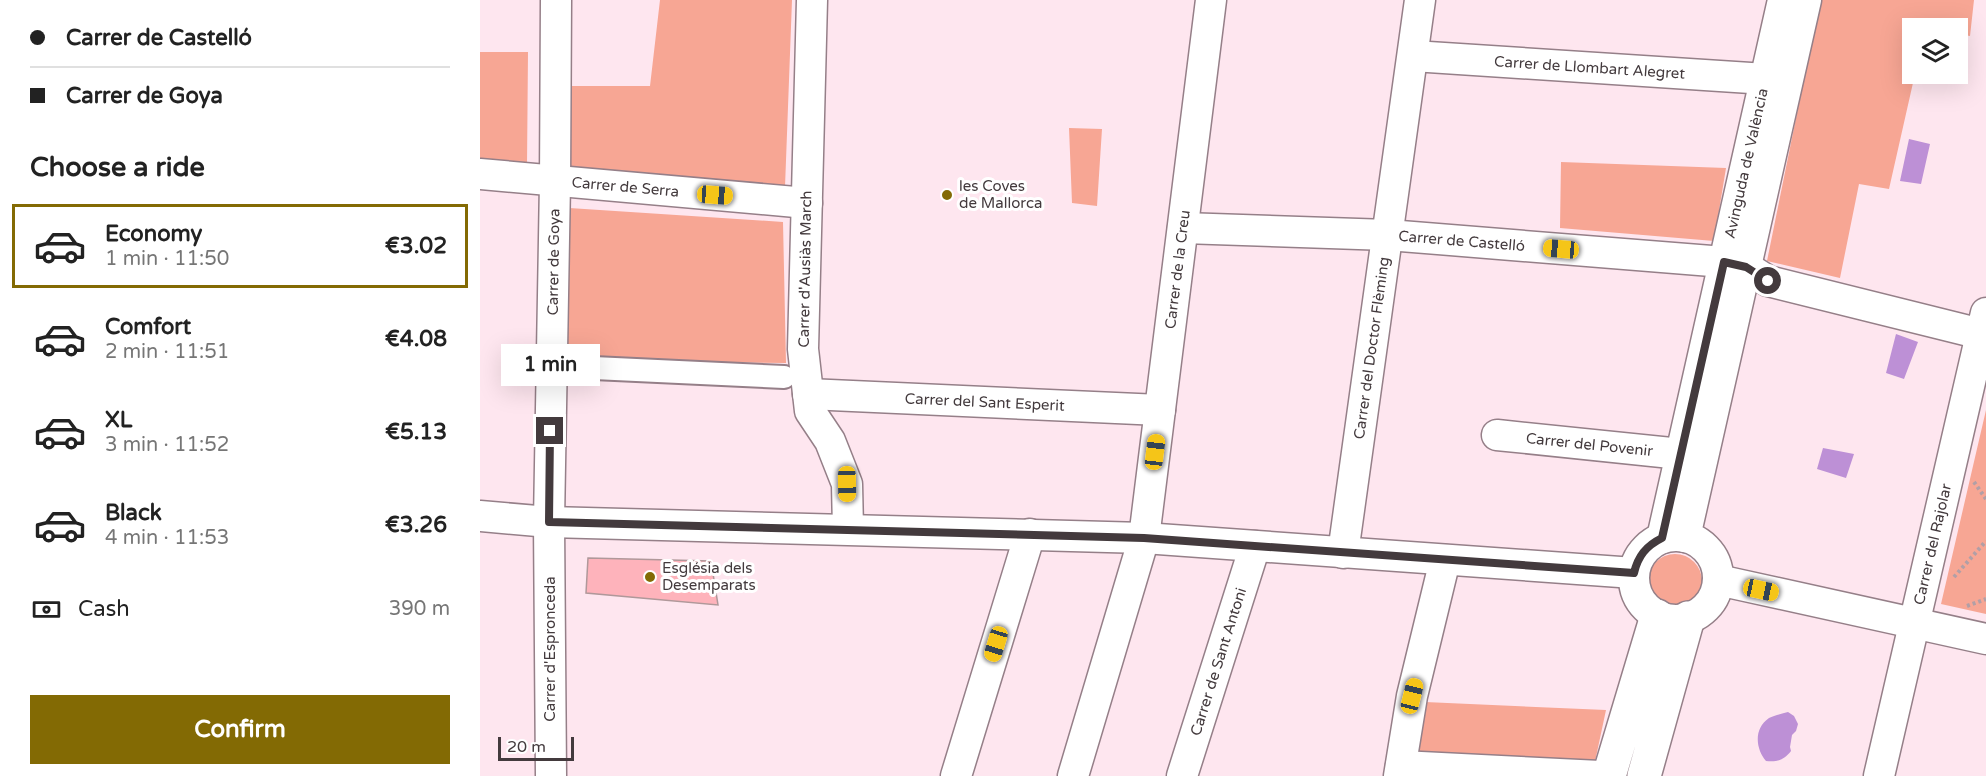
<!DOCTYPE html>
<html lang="en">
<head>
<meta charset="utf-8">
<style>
	:root { --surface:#fff; --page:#f2f2f2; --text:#222; --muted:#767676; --line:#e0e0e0; --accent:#836a04 }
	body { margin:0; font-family:"Varela Round",sans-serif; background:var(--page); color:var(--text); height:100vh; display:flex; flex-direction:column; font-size:22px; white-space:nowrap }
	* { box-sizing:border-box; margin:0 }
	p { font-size:20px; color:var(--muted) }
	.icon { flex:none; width:33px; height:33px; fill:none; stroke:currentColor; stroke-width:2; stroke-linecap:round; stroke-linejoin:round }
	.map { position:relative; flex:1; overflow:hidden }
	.panel { display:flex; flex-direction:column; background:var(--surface); width:480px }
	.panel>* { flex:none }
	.top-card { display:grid; align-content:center; height:132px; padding:0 30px; background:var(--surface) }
	.fabs { position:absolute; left:1422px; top:18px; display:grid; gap:12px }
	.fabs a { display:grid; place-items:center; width:66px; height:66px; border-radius:0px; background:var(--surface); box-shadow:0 6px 24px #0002; font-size:30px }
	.scale { position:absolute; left:18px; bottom:15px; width:76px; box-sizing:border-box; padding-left:6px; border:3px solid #433a3d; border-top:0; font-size:16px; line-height:21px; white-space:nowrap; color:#433a3d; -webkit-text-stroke:4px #fff; paint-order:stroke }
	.end { position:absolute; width:27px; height:27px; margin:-14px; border:8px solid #433a3d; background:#fff; box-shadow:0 0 0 3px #fff }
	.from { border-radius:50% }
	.bubble { position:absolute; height:42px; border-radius:0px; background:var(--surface); box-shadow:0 6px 24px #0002; font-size:20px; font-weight:800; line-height:42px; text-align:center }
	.car { position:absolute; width:18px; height:36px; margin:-18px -9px; border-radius:8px; box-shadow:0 0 4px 2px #0007; background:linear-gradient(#f5c518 24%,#345 0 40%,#f5c518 0 76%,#345 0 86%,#f5c518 0) }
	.top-card b { display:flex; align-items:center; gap:21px; height:57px; font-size:22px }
	.top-card b+b { border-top:2px solid var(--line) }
	.top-card i { width:15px; height:15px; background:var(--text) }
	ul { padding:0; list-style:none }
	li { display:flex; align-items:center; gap:18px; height:84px; margin:0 12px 9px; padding:0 18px; border:3px solid transparent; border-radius:0px }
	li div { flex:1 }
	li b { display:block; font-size:22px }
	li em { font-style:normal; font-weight:800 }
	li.current { border-color:var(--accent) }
	li>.icon { width:54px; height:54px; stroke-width:1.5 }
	h2 { padding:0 30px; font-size:27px; line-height:72px }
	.pay { display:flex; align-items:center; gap:15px; height:66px; padding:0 30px; font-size:22px }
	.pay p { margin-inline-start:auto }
	.cta { display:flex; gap:12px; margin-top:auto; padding:12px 30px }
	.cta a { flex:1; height:69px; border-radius:0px; background:var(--accent); color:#fff; font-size:24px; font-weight:800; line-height:69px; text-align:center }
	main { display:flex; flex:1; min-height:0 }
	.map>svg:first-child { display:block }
	.green { fill:#f7a694 }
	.water { fill:#bd90d6 }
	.building { fill:#feb3bb; stroke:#b0989a; stroke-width:1.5 }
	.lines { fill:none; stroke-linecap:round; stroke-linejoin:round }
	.pedestrian-casing { stroke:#957f88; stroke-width:26 }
	.minor-casing { stroke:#957f88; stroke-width:33 }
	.tertiary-casing { stroke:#957f88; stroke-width:36 }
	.path { stroke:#b19fa6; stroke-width:4; stroke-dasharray:3 3; stroke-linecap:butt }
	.pedestrian { stroke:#fff; stroke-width:22 }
	.minor { stroke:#fff; stroke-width:30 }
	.tertiary { stroke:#fff; stroke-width:33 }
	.route { stroke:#433a3d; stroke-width:8 }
	.poi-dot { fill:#836a04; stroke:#fff; stroke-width:2 }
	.labels { text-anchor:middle; stroke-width:6; stroke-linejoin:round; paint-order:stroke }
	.street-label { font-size:15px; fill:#433a3d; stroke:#fff }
	.poi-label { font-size:15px; fill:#433a3d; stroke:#fff; text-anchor:start }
</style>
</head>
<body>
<main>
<section class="panel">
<div class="top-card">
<b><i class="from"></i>Carrer de Castelló</b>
<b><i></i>Carrer de Goya</b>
</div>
<h2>Choose a ride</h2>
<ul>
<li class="current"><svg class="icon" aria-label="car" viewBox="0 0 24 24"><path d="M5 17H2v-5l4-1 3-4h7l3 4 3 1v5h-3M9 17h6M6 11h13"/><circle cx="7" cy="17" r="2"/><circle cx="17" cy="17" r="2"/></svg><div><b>Economy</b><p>1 min · 11:50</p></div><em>€3.02</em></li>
<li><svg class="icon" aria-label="car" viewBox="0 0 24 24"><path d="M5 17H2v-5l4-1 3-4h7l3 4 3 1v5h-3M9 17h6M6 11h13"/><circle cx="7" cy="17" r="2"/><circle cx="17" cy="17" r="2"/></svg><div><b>Comfort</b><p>2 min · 11:51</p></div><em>€4.08</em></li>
<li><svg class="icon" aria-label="car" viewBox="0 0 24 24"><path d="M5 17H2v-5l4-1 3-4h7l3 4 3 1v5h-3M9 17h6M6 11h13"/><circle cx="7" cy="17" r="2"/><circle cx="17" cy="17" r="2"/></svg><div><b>XL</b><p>3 min · 11:52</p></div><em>€5.13</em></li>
<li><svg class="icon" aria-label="car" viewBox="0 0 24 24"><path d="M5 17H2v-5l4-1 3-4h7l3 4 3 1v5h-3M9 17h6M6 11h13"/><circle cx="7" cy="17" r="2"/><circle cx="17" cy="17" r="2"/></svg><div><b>Black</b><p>4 min · 11:53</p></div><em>€3.26</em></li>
</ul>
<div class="pay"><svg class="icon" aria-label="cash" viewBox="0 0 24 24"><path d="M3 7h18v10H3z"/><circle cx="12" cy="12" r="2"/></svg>Cash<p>390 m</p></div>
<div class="cta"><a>Confirm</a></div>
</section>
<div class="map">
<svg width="1506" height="776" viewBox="0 0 1506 776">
	<rect width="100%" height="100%" fill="#fee6ef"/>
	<path class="green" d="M180,0H312L305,187L90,172L82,86H170Z
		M1340,0H1494L1490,36L1478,34V28H1432V74H1435L1409,189L1379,184L1360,278L1287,261Z
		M0,52H48L47,165L0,164Z
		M589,128L622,129L617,206L592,203Z
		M1081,162L1246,168L1234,241L1080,228Z
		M74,207L303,222L306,363L89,360Z
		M1506,410V614L1461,604Z
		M1168 581a27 27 0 1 1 54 0a27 27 0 1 1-54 0Z
		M945,702L1126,710L1113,771L935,753Z"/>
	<path class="water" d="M1429,139L1450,144L1441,184L1420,181Z
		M1416,334L1438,342L1424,379L1406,373Z
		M1343,448L1374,454L1366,478L1337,469Z
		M1308,712L1314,716L1318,724L1316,731L1312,735L1310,747L1311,751C1304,760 1298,762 1286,761C1276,749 1273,729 1289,718C1294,715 1302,714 1308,712Z"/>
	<path class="building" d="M108,558L231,561L238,605L106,593Z"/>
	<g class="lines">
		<g class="pedestrian-casing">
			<path id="pedestrian" d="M71,366L304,377"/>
		</g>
		<g class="minor-casing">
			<g id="minor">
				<path d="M332,0L323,349L330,411L350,441L367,484L368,529"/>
				<path id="s1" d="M933,56L1286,79"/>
				<path id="s2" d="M0,174L327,203"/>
				<path id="s3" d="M703,228L908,235L1244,262L1266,267L1288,281L1501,334"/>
				<path id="s4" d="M328,394L680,410"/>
				<path id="s5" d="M1017,435L1201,454"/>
				<path d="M0,516L69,522L664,538L1154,573"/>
				<circle cx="1196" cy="578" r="42"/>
				<path d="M1205,537L1326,0"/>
				<path id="s6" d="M1182,538L1303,0"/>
				<path id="s7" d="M863,553L940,0"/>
				<path d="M1238,580L1506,639"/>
				<path d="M921,766L1120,776"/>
				<path id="s8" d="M71,776L69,522L75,182L76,0"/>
				<path d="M476,776L550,534"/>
				<path id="s9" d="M593,776L664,538L731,0"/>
				<path id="s10" d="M702,776L775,546"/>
				<path d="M919,776L932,696L965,560"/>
				<path id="s11" d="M1399,776L1506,313"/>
			</g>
		</g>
		<g class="tertiary-casing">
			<path id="tertiary" d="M1129,776L1177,616
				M1164,776L1208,618"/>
		</g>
		<path class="path" d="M1494,482L1506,499
			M1474,577L1506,541
			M1487,606L1506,599"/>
		<use href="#pedestrian" class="pedestrian"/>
		<use href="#minor" class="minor"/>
		<use href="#tertiary" class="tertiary"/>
	</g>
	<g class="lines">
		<path class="route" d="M70,431L69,522L664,538L1154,573C1158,556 1166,546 1182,538L1244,262L1266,267L1288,281"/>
	</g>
	<g class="poi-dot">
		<circle cx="467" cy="195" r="6"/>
		<circle cx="170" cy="577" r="6"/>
	</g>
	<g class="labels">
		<g class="street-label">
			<text dy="5" stroke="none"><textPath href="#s1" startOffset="177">Carrer de Llombart Alegret</textPath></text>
			<text dy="5" stroke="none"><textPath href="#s6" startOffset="384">Avinguda de València</textPath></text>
			<text dy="5" stroke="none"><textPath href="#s2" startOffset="146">Carrer de Serra</textPath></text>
			<text dy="5" stroke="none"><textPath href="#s3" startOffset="279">Carrer de Castelló</textPath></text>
			<text dy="5" stroke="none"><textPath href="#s8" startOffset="514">Carrer de Goya</textPath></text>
			<text transform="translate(325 269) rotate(-89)" y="5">Carrer d'Ausiàs March</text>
			<text dy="5" stroke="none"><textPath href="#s9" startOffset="519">Carrer de la Creu</textPath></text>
			<text dy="5" stroke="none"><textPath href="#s7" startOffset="207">Carrer del Doctor Flèming</textPath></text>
			<text dy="5" stroke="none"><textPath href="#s4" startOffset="177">Carrer del Sant Esperit</textPath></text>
			<text dy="5" stroke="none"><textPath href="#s5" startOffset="93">Carrer del Povenir</textPath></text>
			<text dy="5" stroke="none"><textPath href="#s11" startOffset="238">Carrer del Rajolar</textPath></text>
			<text transform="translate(70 649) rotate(-90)" y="5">Carrer d'Espronceda</text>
			<text dy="5" stroke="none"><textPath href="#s10" startOffset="120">Carrer de Sant Antoni</textPath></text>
		</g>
		<g class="poi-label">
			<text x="479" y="191">les Coves<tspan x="479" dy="17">de Mallorca</tspan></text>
			<text x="182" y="573">Església dels<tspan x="182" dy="17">Desemparats</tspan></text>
		</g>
	</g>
</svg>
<div class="fabs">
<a><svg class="icon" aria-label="layers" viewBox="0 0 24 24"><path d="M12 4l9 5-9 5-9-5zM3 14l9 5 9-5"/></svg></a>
</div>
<div class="scale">20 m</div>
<i class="end from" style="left:1288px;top:281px"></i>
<i class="end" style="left:70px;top:431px"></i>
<div class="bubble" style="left:21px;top:344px;width:99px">1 min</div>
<i class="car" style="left:235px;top:195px;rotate:94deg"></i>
<i class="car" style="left:1081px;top:249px;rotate:275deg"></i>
<i class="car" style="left:675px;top:452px;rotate:7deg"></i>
<i class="car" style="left:367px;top:484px;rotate:179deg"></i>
<i class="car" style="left:1281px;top:590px;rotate:102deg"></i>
<i class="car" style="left:516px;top:644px;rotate:197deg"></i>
<i class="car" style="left:932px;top:696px;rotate:14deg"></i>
</div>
</main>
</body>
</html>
